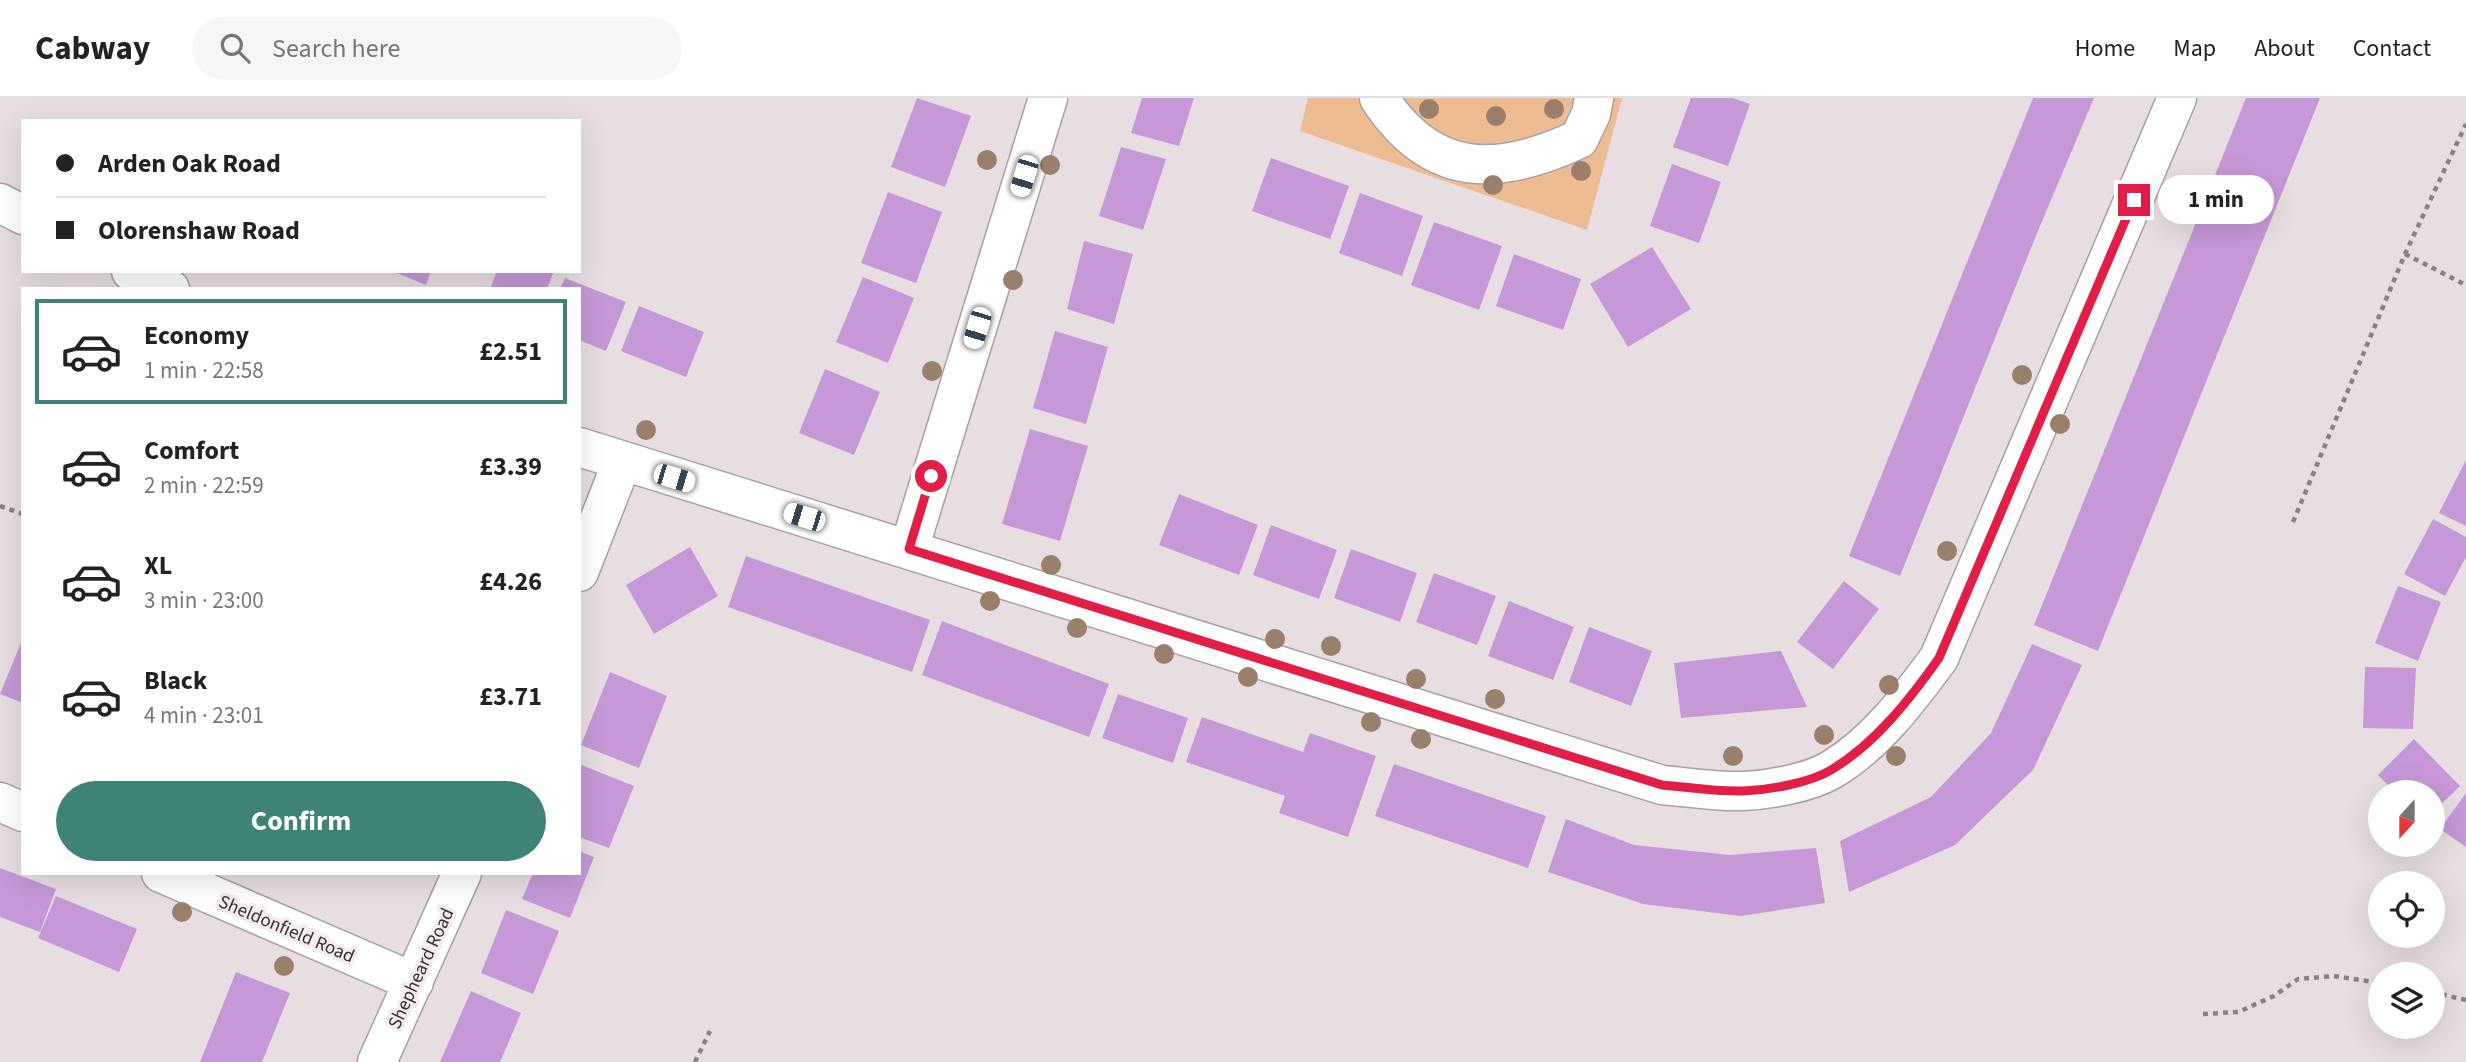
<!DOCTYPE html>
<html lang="en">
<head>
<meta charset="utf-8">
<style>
	:root { --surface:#fff; --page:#f6f6f6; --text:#222; --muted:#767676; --line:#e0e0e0; --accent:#3f8377 }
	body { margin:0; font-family:"Source Sans 3",sans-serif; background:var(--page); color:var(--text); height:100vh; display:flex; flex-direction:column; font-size:26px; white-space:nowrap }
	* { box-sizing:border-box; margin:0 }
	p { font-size:23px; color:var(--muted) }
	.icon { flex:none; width:38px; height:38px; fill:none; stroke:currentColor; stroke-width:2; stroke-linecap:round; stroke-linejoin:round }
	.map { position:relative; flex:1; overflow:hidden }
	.sheet { position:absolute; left:21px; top:189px; width:560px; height:588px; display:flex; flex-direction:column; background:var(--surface); border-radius:0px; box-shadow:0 7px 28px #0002 }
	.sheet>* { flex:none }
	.top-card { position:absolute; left:21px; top:21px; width:560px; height:154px; border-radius:0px; box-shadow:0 7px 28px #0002; display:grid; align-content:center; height:154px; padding:0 35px; background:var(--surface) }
	.needle { width:46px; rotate:201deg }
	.fabs { position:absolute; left:2368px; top:682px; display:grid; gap:14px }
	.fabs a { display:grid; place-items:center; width:77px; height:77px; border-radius:50%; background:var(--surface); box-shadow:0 7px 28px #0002; font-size:35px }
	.end { position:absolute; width:32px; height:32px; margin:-16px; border:9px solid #e11d48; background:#fff; box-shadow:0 0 0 4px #fff }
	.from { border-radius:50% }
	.bubble { position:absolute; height:49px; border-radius:24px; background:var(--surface); box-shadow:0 7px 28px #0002; font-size:23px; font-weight:700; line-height:49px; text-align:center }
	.car { position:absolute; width:21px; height:42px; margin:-21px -10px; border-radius:9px; box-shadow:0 0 5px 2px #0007; background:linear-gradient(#fff 24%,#345 0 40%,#fff 0 76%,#345 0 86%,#fff 0) }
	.top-card b { display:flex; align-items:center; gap:24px; height:66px; font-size:26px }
	.top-card b+b { border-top:2px solid var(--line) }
	.top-card i { width:18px; height:18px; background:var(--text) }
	ul { padding:12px 0 0; list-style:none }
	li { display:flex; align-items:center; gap:21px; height:105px; margin:0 14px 10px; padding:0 21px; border:4px solid transparent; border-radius:0px }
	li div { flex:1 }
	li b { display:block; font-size:26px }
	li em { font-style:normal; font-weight:700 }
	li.on { border-color:var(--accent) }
	li>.icon { width:63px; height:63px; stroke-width:1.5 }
	.cta { display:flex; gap:14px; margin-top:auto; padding:14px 35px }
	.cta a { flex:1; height:80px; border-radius:42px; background:var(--accent); color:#fff; font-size:28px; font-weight:700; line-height:80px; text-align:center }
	header { display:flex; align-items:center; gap:42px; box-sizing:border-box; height:98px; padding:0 35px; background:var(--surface); border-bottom:2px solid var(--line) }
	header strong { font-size:33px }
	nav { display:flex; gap:38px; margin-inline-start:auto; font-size:24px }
	.search { width:490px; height:63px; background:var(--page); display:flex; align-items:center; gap:18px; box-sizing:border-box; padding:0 24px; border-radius:38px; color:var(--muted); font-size:26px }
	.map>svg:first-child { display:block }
	.green { fill:#eebc93 }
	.building { fill:#c698d7 }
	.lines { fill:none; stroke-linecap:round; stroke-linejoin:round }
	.minor-casing { stroke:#a99fa3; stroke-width:41 }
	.path { stroke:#898285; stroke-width:4.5; stroke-dasharray:5 5; stroke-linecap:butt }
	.minor { stroke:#fff; stroke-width:38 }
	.tree { fill:#9a7f6a }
	.route { stroke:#e11d48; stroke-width:9 }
	.labels { text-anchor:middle; stroke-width:7; stroke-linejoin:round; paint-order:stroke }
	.street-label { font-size:19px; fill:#363234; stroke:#f6ebef }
</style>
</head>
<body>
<header>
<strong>Cabway</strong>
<div class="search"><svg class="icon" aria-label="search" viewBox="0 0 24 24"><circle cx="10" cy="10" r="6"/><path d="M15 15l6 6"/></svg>Search here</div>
<nav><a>Home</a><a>Map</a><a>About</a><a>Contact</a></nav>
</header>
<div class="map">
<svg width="2466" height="964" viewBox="0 0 2466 964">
	<rect width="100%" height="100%" fill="#e8dee2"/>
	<path class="green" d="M1308,0H1622L1587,132L1300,33Z"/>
	<path class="building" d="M917,0L971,18L945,89L891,69Z
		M1142,0H1194L1179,48L1131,35Z
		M1691,0H1733L1750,6L1728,68L1673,49Z
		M2033,0H2094L2035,140L1900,478L1849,458Z
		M2246,0H2320L2098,553L2034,527Z
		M1121,49L1166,61L1143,132L1099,118Z
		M1271,60L1349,88L1330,141L1252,113Z
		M1672,66L1721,84L1699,145L1650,128Z
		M888,94L942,114L916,185L861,165Z
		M1360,95L1423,118L1402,178L1339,155Z
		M1434,124L1502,148L1479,212L1411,187Z
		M1084,143L1133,156L1114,226L1067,211Z
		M1652,149L1691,211L1628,249L1590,186Z
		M1514,156L1581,181L1563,232L1496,208Z
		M392,173H431L426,187Z
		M497,173H554L547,191H490Z
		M863,179L914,200L888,265L836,244Z
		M565,180L626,204L606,253L579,242V191H560Z
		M639,208L704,234L686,279L621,253Z
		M1055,233L1108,249L1086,326L1033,310Z
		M825,271L880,294L854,357L799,335Z
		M1030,331L1088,348L1060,443L1002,426Z
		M2466,362V428L2439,415Z
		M1179,396L1258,427L1239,477L1159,447Z
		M2433,421L2466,439V459L2445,498L2404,476Z
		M1271,427L1337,452L1319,501L1253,477Z
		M690,449L718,498L654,536L626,487Z
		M1351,451L1417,475L1400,524L1334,500Z
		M746,458L930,522L912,574L728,509Z
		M1434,475L1496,498L1477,547L1416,524Z
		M1844,483L1879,511L1833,571L1797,544Z
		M2398,488L2441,504L2418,563L2375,545Z
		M1509,503L1574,529L1553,582L1488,558Z
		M942,523L1109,586L1089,639L922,577Z
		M1589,529L1652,553L1631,608L1569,584Z
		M23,540V605L0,596Z
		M2032,546L2082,567L2033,672L1955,747L1849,794L1840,743L1931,699L1991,635Z
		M1781,553L1807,609L1681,620L1674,565Z
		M2365,569L2416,570L2413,631L2363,630Z
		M610,574L667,598L639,670L581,647Z
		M1118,596L1188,620L1173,665L1102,640Z
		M1202,619L1303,654L1310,635L1376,658L1348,739L1279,715L1285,698L1186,664Z
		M2414,641L2460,688L2432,715V695H2396L2378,677Z
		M579,666L634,688L609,750L579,739Z
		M1394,666L1546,718L1528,770L1375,718Z
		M2466,695V749L2440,731Z
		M1566,721L1634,747L1730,757L1816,750L1825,805L1741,818L1643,806L1548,774Z
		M579,753L594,759L570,820L522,801L533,775H579Z
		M0,770L56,791L40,834L0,819Z
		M56,798L137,831L119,874L38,840Z
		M506,812L559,833L533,896L481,875Z
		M236,874L290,895L262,964H200Z
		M471,893L521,915L500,964H440Z"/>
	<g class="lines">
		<g class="minor-casing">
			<path id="minor" d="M1379,0C1432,81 1498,79 1579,41L1591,16L1594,0
				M0,105L23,117
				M131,173L170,191
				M579,349L1662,687C1688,689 1716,694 1743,693C1768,692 1809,685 1831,672C1875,646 1909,601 1939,560L2177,0
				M909,451L1048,0
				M579,474L622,364
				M0,704L23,714
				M161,775L414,884
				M377,964L462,775"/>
		</g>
		<path class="path" d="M2405,156L2466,187
			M0,408L23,416
			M2293,424L2405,156L2466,26
			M2432,894L2466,902
			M2203,916L2238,914L2274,898L2298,881L2334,878L2380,885
			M695,964L710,933"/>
		<use href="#minor" class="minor"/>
	</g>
	<g class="tree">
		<circle cx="1429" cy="11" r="10"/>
		<circle cx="1554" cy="11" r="10"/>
		<circle cx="1496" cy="18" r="10"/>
		<circle cx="987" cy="62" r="10"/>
		<circle cx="1050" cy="67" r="10"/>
		<circle cx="1581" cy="73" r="10"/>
		<circle cx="1493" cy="87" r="10"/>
		<circle cx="1013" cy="182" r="10"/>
		<circle cx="932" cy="273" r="10"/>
		<circle cx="2022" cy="277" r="10"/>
		<circle cx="2060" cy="326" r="10"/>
		<circle cx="646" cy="332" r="10"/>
		<circle cx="1947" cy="453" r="10"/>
		<circle cx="1051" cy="467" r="10"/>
		<circle cx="990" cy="503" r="10"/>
		<circle cx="1077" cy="530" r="10"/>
		<circle cx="1275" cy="541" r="10"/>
		<circle cx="1331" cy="548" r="10"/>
		<circle cx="1164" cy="556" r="10"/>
		<circle cx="1248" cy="579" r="10"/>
		<circle cx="1416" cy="581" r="10"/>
		<circle cx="1889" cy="587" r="10"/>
		<circle cx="1495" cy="601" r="10"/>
		<circle cx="1371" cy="624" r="10"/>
		<circle cx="1824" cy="637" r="10"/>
		<circle cx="1421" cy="641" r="10"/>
		<circle cx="1733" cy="658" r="10"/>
		<circle cx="1896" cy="658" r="10"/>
		<circle cx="182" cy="814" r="10"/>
		<circle cx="284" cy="868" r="10"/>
	</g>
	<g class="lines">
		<path class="route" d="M931,378L909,451L1662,687C1688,689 1716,694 1743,693C1768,692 1810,685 1831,672C1875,646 1910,601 1939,560L2134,102"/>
	</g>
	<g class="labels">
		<g class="street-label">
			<text transform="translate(287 830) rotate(23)" y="7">Sheldonfield Road</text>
			<text transform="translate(420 870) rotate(-65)" y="7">Shepheard Road</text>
		</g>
	</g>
</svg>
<div class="fabs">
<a><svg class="needle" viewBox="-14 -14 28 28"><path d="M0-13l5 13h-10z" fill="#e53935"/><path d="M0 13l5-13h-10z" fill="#767676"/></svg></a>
<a><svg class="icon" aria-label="locate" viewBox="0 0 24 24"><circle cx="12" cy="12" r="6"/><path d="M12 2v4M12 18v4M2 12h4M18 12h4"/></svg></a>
<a><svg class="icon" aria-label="layers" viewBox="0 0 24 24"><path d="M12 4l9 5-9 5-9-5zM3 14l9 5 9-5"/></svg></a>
</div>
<i class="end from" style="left:931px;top:378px"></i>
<i class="end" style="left:2134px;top:102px"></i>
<div class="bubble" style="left:2158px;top:77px;width:116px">1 min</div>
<i class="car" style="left:1024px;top:78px;rotate:197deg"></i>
<i class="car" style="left:977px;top:230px;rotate:197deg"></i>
<i class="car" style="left:674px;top:380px;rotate:107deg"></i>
<i class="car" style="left:804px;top:419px;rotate:287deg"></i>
<div class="top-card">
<b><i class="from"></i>Arden Oak Road</b>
<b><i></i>Olorenshaw Road</b>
</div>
<section class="sheet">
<ul>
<li class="on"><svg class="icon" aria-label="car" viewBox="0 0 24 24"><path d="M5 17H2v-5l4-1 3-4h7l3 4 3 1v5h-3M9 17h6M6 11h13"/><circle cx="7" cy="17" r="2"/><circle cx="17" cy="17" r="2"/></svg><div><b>Economy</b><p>1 min · 22:58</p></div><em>£2.51</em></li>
<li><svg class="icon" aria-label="car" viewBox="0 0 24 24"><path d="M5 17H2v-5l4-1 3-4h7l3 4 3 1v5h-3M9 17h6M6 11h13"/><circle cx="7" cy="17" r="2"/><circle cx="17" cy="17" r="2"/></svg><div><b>Comfort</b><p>2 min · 22:59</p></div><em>£3.39</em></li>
<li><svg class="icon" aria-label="car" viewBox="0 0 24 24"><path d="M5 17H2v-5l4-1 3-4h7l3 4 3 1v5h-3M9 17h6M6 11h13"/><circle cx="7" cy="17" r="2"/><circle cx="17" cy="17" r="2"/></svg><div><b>XL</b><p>3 min · 23:00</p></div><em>£4.26</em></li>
<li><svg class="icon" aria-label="car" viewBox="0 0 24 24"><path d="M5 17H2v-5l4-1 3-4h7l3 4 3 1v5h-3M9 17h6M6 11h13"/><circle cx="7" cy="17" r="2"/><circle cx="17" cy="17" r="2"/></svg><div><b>Black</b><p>4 min · 23:01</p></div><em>£3.71</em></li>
</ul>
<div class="cta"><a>Confirm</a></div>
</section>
</div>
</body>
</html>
